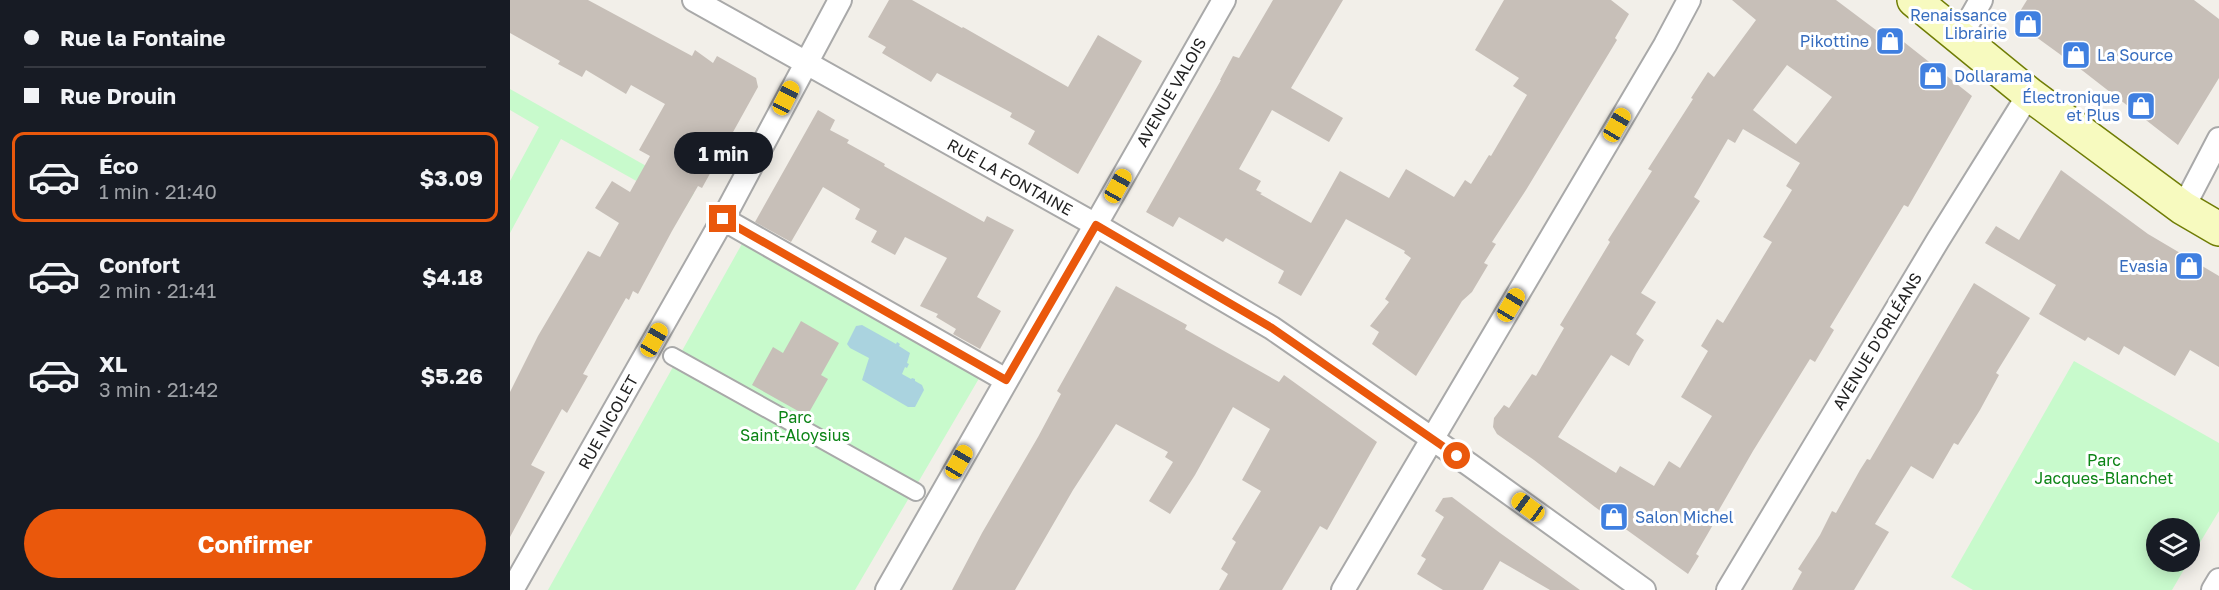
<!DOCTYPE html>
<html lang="fr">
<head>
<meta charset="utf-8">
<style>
	:root { --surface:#171b24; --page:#242831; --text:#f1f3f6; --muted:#9ea1a6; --line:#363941; --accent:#ea580c }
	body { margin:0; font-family:"Golos Text",sans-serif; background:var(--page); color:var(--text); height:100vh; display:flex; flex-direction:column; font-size:22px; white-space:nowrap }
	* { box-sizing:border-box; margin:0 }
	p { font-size:20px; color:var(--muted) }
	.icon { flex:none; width:33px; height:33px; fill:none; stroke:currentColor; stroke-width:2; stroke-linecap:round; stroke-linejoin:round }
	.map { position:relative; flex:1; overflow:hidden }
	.side { display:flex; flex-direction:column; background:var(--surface); width:510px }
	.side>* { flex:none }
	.hud { display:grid; align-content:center; height:132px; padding:0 24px; background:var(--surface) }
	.buttons { position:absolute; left:1636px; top:518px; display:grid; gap:12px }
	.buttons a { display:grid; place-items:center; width:54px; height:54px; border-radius:50%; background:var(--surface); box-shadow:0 3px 15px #0003; font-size:30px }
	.end { position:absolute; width:27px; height:27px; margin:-14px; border:8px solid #ea580c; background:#fff; box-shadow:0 0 0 3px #fff }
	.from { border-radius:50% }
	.bubble { position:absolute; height:42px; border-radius:21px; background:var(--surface); box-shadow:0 3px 15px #0003; font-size:20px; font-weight:700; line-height:42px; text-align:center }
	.car { position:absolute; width:18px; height:36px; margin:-18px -9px; border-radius:8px; box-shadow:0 0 4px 2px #0007; background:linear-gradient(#f5c518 24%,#345 0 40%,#f5c518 0 76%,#345 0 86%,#f5c518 0) }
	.hud b { display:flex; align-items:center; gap:21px; height:57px; font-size:22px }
	.hud b+b { border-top:2px solid var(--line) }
	.hud i { width:15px; height:15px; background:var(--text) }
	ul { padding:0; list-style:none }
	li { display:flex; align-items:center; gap:18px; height:90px; margin:0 12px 9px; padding:0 12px; border:3px solid transparent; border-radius:12px }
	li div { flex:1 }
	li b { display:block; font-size:22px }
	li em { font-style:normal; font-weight:700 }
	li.on { border-color:var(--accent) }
	li>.icon { width:54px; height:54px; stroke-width:1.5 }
	.cta { display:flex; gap:12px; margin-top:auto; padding:12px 24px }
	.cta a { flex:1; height:69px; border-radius:36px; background:var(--accent); color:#fff; font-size:24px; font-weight:700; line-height:69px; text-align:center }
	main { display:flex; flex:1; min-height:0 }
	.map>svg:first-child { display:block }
	.park { fill:#c8facc }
	.water { fill:#aad3df }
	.building { fill:#c7bfb8; fill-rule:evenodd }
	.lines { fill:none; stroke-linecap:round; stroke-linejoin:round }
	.pedestrian-casing { stroke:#a9a9a9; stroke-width:20 }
	.minor-casing { stroke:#a9a9a9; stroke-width:26 }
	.secondary-casing { stroke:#707d05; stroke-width:36 }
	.pedestrian { stroke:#fff; stroke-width:16 }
	.minor { stroke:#fff; stroke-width:22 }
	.secondary { stroke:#f7fabf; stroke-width:33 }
	.route { stroke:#ea580c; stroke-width:8 }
	.labels { text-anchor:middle; stroke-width:6; stroke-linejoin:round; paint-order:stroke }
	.shop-label { font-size:16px; fill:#366cbe; stroke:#fff; text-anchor:end }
	.street-label { font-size:16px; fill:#222; stroke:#fff }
	.park-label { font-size:16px; fill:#0c8416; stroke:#fff }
</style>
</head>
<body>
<main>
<section class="side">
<div class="hud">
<b><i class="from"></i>Rue la Fontaine</b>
<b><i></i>Rue Drouin</b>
</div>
<ul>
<li class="on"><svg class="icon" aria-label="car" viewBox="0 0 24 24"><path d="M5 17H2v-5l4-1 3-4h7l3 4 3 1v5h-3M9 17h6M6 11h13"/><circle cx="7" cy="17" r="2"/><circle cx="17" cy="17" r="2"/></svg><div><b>Éco</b><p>1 min · 21:40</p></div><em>$3.09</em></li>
<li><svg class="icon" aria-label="car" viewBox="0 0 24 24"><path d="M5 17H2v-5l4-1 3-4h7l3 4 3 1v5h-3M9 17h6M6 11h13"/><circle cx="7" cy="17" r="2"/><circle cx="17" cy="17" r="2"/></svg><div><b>Confort</b><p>2 min · 21:41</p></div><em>$4.18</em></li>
<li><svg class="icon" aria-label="car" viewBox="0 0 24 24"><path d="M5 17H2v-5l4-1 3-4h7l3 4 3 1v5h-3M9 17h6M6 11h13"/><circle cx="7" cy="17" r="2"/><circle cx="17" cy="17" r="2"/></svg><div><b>XL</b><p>3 min · 21:42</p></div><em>$5.26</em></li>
</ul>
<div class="cta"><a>Confirmer</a></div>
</section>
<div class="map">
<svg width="1709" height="590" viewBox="0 0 1709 590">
	<rect width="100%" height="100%" fill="#f2efe9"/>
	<path class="park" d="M0,89L184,193L175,208L51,139L0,233V181L29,127L0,110Z
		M233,242L471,375L345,590H38Z
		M1564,361L1709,443V511L1680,559V528H1647V561H1679L1662,590H1463L1441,577Z"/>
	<path class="water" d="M352,325L386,344L387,342L390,344L389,346L400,353L397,363L399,364L397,368L395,367L392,374L401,379L402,378L405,379V381L412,385L414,390L405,407H398L352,380L359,358L340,348L337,344L346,326Z"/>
	<path class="building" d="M0,0H78L182,56L185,50L203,63L207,56L246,78L248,87L192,188L188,186L162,231L128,294L123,291L119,300L116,298L73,374L78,376L57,413L52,409L21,465L35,472L0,537V392L28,336L78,251L90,257L109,223L85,208L102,181L120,192L140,156L129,150L155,104L121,85L116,94L76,70L72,77L48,64L50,61L0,33Z
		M379,0H402L452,28L453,27L558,87L588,35L632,61L568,174L518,144L525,131L500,117L502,113L427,73L421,82L372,53L376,47L358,37Z
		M763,0H833L781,88L833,118L819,142L762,110L729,169L751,181L746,190L752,193L750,194L801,223L830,171L879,198L896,169L944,197L955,180L961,184L979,155L981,156L1017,95L1003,86L1009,78L965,50L994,0H1101L1119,14L1105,38L1107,40L1016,190L982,242L986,244L974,263L978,265L962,292L952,301L906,376L862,344L869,332L860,326L879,302L875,299L901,258L894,253L895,251L836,219L791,296L768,283L774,271L716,238L713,242L669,217L663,227L636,212L711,80H710L723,56L729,58Z
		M1222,0H1326L1370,33L1375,27L1462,96L1398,207L1394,205L1320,327L1324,330L1305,362L1300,359L1243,451L1202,522L1204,523L1186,554L1189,556L1178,574L1085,507L1024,460L987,434L983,427L984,418L994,405L999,408L1022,374L1026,376L1054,328L1050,325L1100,242L1098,240L1142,171L1138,169L1183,99L1181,98L1198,72L1204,77L1246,20ZM1277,65L1322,97L1286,144L1243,110ZM1233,129L1290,163L1276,186L1282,190L1253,237L1262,242L1213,323L1207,319L1191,346L1198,351L1171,397L1202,416L1170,468L1159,461L1144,486L1110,466L1106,473L1048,437L1101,355L1119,366L1126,353L1134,340L1126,334L1146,302L1131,293L1190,201L1184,197L1218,139L1225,143Z
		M1517,0H1684L1709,19V78L1668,145L1573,71L1504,21Z
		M308,110L325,120L320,130L339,140L337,143L375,164L374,166L474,222L477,216L504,230L467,297L491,311L470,349L443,334L446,329L426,317L428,314L410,306L437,258L395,237L385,255L361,242L367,231L345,219L350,209L313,187L281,242L245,222Z
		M1551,170L1638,234L1709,276V367L1680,350L1665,376L1614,346L1609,355L1578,337L1575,341L1529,314L1546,285L1475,243L1486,226L1509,240Z
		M1464,283L1520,318L1486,373L1489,375L1470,410L1448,445L1444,443L1423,479L1401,466L1365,524L1379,532L1344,590H1282L1292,572L1288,569L1310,535L1322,511L1326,513L1350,470L1357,459L1360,460Z
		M606,286L677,325L675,329L769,382L774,375L867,442L817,530L810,526L772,590H709L718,574L711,569L726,542L722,539L751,491L732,480L760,429L723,407L685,475L660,514L639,501L663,462L655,457L658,452L606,424L563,490L505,590H442L472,533L528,437L551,394L547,391Z
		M291,321L329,343L311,375L318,379L297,416L242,385L263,347L273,353Z
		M942,497L990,533L1070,590H1040L990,561L973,590H933L907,574L916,559L911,556L934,517L925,511L933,498Z"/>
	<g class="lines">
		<g class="pedestrian-casing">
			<path id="pedestrian" d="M162,356L406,492"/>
		</g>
		<g class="minor-casing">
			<path id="minor" d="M184,0L586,225L762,328L960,465L1134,590
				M1450,37L1471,0
				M1673,208L1709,139
				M213,219L496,380
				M2,590L213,219L330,0
				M377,590L714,0
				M833,590L1155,45L1179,0
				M1218,590L1428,240L1519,94
				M1703,590L1709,580"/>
		</g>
		<g class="secondary-casing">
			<path id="secondary" d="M1404,0L1519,94L1673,208L1709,229"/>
		</g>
		<use href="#pedestrian" class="pedestrian"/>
		<use href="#minor" class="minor"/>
		<use href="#secondary" class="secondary"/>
	</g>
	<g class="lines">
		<path class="route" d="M213,219L496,380L586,225L762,328L947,456"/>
	</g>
	<defs>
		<g id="shop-square" transform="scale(1.5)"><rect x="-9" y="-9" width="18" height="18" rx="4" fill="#3f7fe0" stroke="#fff"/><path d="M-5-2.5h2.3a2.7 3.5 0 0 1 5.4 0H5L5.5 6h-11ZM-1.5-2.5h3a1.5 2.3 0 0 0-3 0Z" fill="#fff"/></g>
	</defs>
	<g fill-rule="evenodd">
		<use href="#shop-square" x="1518" y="24"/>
		<use href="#shop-square" x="1380" y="41"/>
		<use href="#shop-square" x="1566" y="55"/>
		<use href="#shop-square" x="1423" y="76"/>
		<use href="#shop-square" x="1631" y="106"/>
		<use href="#shop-square" x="1679" y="266"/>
		<use href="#shop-square" x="1104" y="517"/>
	</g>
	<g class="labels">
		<g class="shop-label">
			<text x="1497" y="21">Renaissance<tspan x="1497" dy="18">Librairie</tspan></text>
			<text x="1359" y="47">Pikottine</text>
			<text x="1587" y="61" text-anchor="start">La Source</text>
			<text x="1444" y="82" text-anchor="start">Dollarama</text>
			<text x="1610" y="103">Électronique<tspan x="1610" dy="18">et Plus</tspan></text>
			<text x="1658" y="272">Evasia</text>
			<text x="1125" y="523" text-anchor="start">Salon Michel</text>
		</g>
		<g class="street-label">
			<text transform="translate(661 92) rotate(-60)" y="6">AVENUE VALOIS</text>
			<text transform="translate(500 177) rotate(29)" y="6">RUE LA FONTAINE</text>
			<text transform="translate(1367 341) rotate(-59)" y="6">AVENUE D'ORLÉANS</text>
			<text transform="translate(98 422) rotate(-61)" y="6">RUE NICOLET</text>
		</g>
		<g class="park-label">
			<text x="285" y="423">Parc<tspan x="285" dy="18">Saint-Aloysius</tspan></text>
			<text x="1594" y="466">Parc<tspan x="1594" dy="18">Jacques-Blanchet</tspan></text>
		</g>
	</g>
</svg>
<div class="buttons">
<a><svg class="icon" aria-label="layers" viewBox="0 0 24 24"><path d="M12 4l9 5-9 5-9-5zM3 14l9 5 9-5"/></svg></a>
</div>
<i class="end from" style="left:947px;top:456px"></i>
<i class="end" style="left:213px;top:219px"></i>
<div class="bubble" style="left:164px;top:132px;width:99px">1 min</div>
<i class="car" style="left:276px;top:98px;rotate:27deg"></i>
<i class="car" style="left:1107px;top:125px;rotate:30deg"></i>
<i class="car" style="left:608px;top:186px;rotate:29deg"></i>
<i class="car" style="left:1001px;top:305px;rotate:31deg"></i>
<i class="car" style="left:144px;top:340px;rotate:30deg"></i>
<i class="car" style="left:449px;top:462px;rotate:30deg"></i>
<i class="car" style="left:1018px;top:507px;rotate:306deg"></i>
</div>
</main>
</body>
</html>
